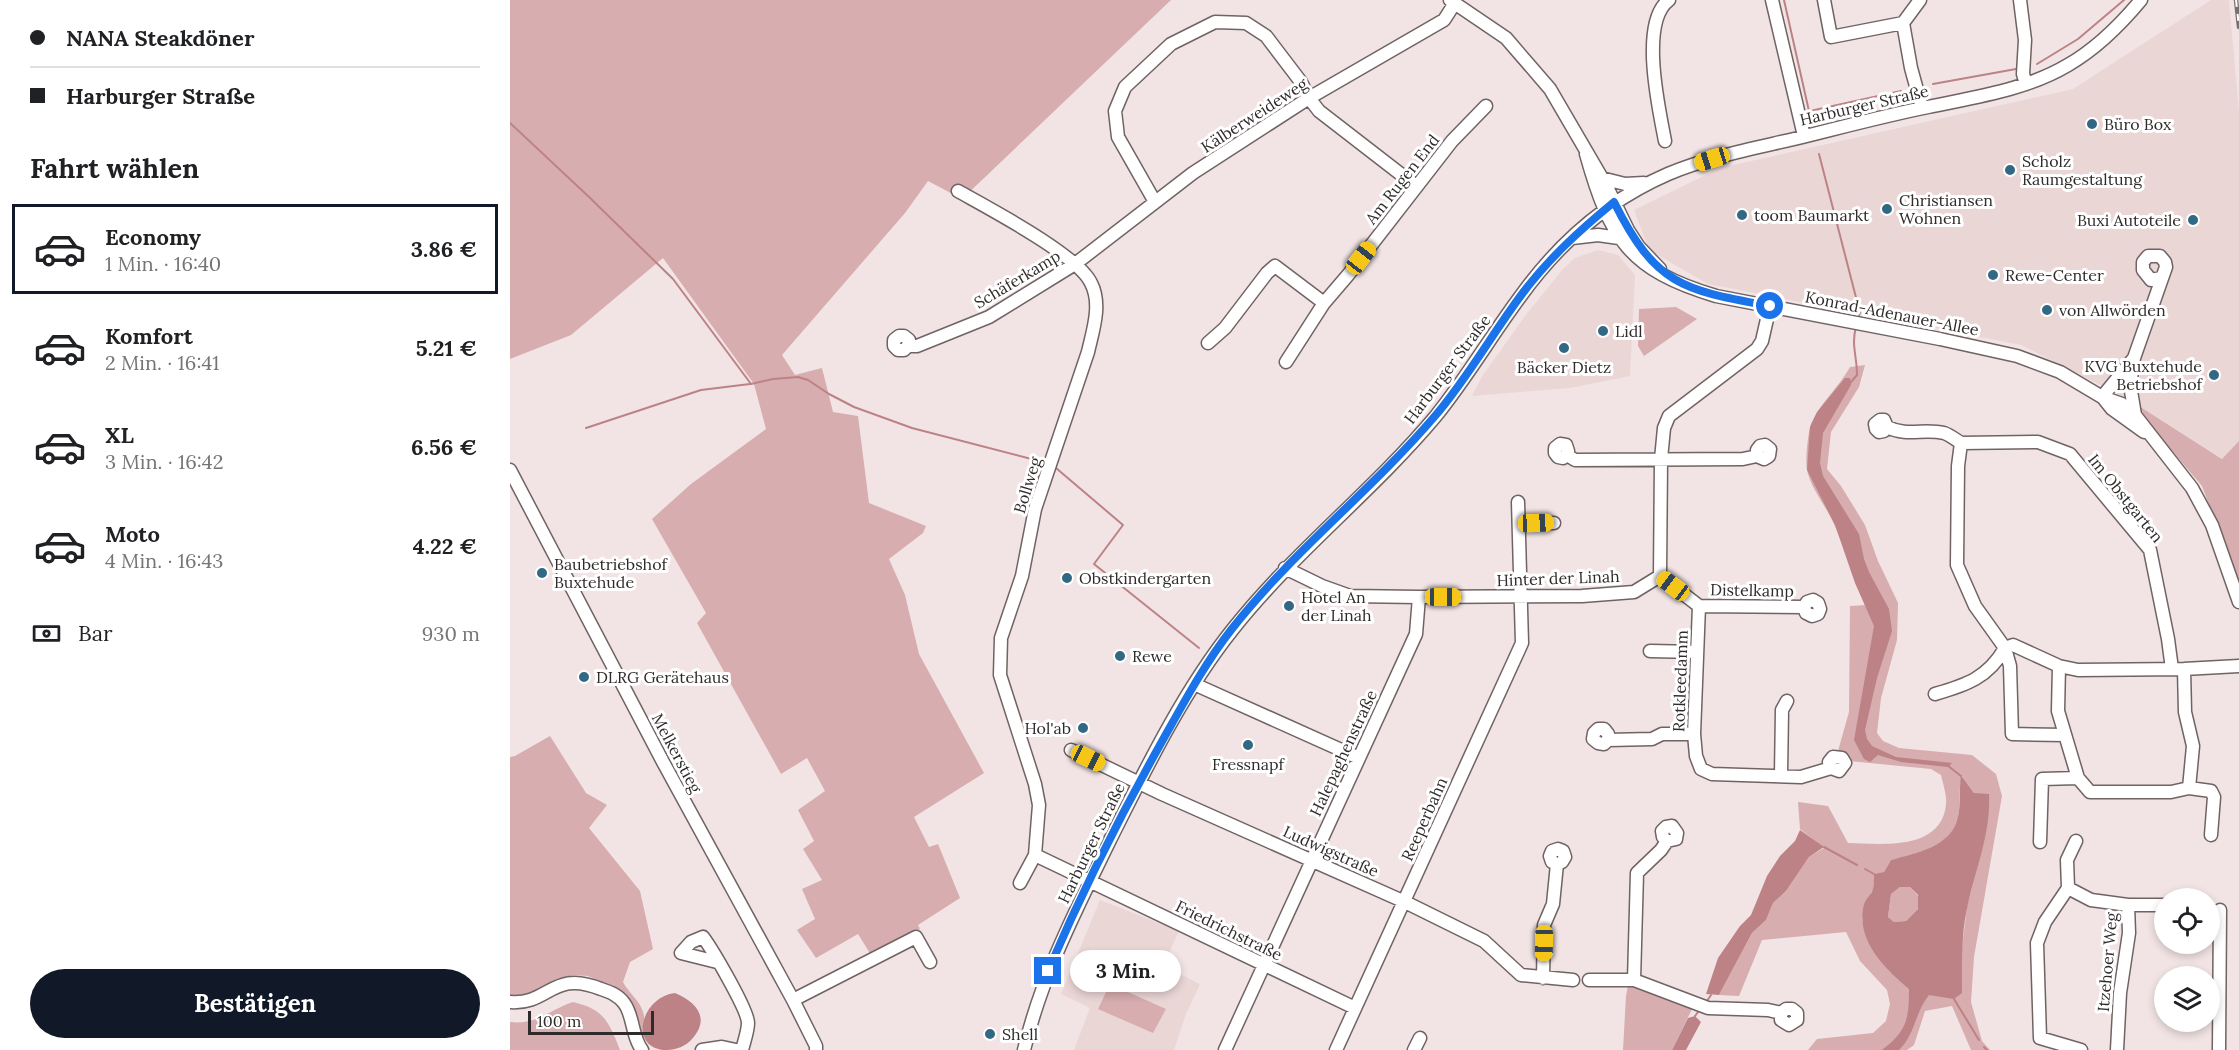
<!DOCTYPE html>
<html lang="de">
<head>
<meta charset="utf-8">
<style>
	:root { --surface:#fff; --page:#f6f6f6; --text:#202124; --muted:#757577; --line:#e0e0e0; --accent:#111827 }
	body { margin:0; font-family:Lora,serif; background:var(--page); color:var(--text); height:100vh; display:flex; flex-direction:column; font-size:22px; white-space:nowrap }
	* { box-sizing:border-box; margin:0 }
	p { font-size:20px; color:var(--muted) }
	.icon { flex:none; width:33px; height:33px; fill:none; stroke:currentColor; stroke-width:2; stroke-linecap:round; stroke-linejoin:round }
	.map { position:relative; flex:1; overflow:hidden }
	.details { display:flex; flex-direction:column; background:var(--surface); width:510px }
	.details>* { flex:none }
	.hud { display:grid; align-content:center; height:132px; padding:0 30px; background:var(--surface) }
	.tools { position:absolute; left:1644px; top:888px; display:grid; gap:12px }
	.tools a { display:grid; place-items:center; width:66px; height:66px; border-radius:50%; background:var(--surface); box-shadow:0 3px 9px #0003; font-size:30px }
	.scale { position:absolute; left:18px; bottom:15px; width:126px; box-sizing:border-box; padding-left:6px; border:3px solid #302b2b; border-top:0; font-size:16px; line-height:21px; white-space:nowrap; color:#302b2b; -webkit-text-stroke:4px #fff; paint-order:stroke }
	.end { position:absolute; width:27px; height:27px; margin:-14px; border:8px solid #1a73e8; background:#fff; box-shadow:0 0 0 3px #fff }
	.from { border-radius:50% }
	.bubble { position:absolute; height:42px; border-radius:21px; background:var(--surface); box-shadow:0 3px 9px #0003; font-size:20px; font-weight:800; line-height:42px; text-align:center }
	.car { position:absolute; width:18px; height:36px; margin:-18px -9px; border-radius:8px; box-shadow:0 0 4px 2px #0007; background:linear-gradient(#f5c518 24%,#345 0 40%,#f5c518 0 76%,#345 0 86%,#f5c518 0) }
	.hud b { display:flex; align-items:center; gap:21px; height:57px; font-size:22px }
	.hud b+b { border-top:2px solid var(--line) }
	.hud i { width:15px; height:15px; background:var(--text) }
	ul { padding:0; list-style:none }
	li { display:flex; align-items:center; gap:18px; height:90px; margin:0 12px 9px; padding:0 18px; border:3px solid transparent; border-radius:0px }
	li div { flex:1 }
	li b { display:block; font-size:22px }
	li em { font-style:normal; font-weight:800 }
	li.on { border-color:var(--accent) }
	li>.icon { width:54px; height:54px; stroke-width:1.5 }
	h2 { padding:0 30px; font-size:27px; line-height:72px }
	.pay { display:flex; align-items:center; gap:15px; height:66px; padding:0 30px; font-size:22px }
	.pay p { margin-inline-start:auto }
	.action { display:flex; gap:12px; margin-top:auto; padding:12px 30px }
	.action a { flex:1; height:69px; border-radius:36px; background:var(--accent); color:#fff; font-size:24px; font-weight:800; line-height:69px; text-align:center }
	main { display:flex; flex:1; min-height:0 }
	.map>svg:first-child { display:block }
	.built { fill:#ebd6d6 }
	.green { fill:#d7adaf; fill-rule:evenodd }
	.water { fill:#bd8285; fill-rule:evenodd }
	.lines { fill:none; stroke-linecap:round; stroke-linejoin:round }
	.stream { stroke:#bd8285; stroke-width:2 }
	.minor-casing { stroke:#6f6363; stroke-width:15 }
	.minor { stroke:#fff; stroke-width:12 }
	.rail-casing { stroke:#786f6f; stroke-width:4.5 }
	.rail { stroke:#fff; stroke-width:2; stroke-dasharray:7; stroke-linecap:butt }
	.route { stroke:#1a73e8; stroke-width:8 }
	.poi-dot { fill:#326883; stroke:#fff; stroke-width:2 }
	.labels { text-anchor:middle; stroke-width:6; stroke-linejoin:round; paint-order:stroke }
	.street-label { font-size:16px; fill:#302b2b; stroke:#fff }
	.poi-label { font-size:16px; fill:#302b2b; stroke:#fff; text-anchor:start }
</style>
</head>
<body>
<main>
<section class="details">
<div class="hud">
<b><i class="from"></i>NANA Steakdöner</b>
<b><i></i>Harburger Straße</b>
</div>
<h2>Fahrt wählen</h2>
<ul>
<li class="on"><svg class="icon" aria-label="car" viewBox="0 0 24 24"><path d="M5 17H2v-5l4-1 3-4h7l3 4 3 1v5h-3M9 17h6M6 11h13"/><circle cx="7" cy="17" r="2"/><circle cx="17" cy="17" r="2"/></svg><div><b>Economy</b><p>1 Min. · 16:40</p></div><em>3.86 €</em></li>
<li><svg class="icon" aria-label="car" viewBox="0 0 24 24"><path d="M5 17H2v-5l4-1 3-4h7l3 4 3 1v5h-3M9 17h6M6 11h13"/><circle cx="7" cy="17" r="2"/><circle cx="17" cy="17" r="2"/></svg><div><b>Komfort</b><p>2 Min. · 16:41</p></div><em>5.21 €</em></li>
<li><svg class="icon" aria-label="car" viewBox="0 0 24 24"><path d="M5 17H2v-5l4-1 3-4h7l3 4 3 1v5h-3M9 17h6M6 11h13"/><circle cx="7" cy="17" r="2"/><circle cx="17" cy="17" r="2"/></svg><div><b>XL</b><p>3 Min. · 16:42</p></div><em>6.56 €</em></li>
<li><svg class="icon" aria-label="car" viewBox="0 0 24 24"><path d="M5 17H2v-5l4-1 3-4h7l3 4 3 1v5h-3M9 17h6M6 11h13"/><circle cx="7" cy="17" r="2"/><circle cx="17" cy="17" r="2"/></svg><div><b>Moto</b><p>4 Min. · 16:43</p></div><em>4.22 €</em></li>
</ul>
<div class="pay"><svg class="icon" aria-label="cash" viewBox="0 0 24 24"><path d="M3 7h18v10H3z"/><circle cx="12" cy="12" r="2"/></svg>Bar<p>930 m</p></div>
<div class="action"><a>Bestätigen</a></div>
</section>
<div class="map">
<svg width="1729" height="1050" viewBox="0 0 1729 1050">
	<rect width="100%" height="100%" fill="#f2e4e4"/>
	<path class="built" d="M1701,0H1719L1729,112V441L1713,459L1618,399L1511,345L1198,284L1139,250L1124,210L1210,168L1563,89Z
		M1088,250L1108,255L1125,275L1120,376L1060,388L962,396L973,375L1015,316L1053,269L1065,258Z
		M590,900L669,931L653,966L690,984L676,1014L664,1050H564L580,1008L551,994Z"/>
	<path class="green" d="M0,0H661L452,199L418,181L395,213L272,355L285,375L312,368L323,412L348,416L359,503L416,526L413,533L379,559L395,595L409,654L474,773L404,817L419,847L428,844L450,898L408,925L410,929L361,955L348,934L306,958L287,930L305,919L292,889L312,880L293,849L304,841L288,810L315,791L297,758L271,774L187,623L196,613L142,519L181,484L256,429L244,384L153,258L61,335L0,359Z
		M1166,307L1187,319L1134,356L1128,346L1129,309Z
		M1355,365L1349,387L1321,432L1317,469L1331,486L1355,525L1368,561L1388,603L1387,640L1371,698L1367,733L1373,741L1389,748L1462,755L1486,774L1492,796L1464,957L1461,1002L1472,1041L1480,1050H1461L1442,1006L1415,1011L1404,1045L1397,1050H1298L1307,1039L1363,1033L1376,1021L1380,1004L1377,990L1350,961L1336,932L1252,940L1229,996L1209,995L1242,933L1256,920L1263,903L1276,891L1299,857L1314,848L1290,829L1288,802L1318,806L1338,843C1372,844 1432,851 1436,804C1437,795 1433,784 1431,775L1421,769L1339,761L1328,751L1339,712L1340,606L1356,605C1343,579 1336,550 1324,524C1316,506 1301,489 1297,470C1295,460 1298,433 1301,424C1310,403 1329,387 1340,367ZM1452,776L1464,793L1473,845L1457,907L1452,947L1352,921L1355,902L1363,890L1365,874L1374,872L1381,860C1405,853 1442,847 1448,818C1451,804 1448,789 1452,776Z
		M1618,399L1712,459L1729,441V584L1692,486Z
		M40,736L76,793L97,805L79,828L130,891L143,949L120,962L113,982C118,992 130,1001 133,1012C136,1019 133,1029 135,1037L128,1036L119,999L106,988L78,976L64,975L47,979L22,995L0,999V757L5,756Z
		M1390,887H1400L1408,896V909L1396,921L1384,922L1378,917L1381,894Z
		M600,984L656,1009L643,1033L588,1009Z
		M1118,985H1129L1183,1007L1162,1050H1113L1116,996Z
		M63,1002C94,1009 99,1022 110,1050H0V1022C27,1025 39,1010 63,1002Z"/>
	<path class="water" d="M1335,378H1340L1341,385L1313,433L1310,463L1313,476L1349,534L1354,559L1359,572L1379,609L1382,631L1367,678L1355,730L1357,739L1362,746L1386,757L1442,763L1438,767L1391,762L1368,755L1360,762L1354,759L1344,740L1364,626L1345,583L1325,525L1297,470L1300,427L1307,412Z
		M1451,775L1464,793L1479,794C1481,832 1466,868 1458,904C1451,933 1452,963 1452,993L1444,999L1419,995C1405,1012 1405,1035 1389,1050H1372C1397,1031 1399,1019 1399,989C1374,968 1345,940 1354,904C1356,899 1359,896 1362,892C1364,887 1364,880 1364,874L1374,872L1381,860C1405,853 1442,847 1448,817C1451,804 1449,789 1451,775ZM1390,887H1400L1408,895V909L1396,921L1384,922L1378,917L1381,894Z
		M1290,830L1314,847L1299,857L1276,891L1263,903L1256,920L1242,933L1209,995L1196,994L1208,958L1230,926L1241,915L1257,876L1270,856L1285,841Z
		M165,993C186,1002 201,1018 182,1039C176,1046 166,1050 157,1050C118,1050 130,997 165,993Z
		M1185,1016L1191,1022L1176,1050H1162L1178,1018Z"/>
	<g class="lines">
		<path class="stream" d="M1274,0L1301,120
			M1527,64L1568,39L1614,0
			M1423,84L1506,69
			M1300,111L1391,91
			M0,123L78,196L163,279L241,384L263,379L288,377L298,380L319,394L344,407L402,428L533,462
			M1309,154L1350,313L1348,318
			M1340,383L1347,375C1347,356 1341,345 1346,327
			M76,428L191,390L240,384
			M546,468L613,525L584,564L689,648
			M1437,765L1451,776
			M1314,847L1347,865
			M1355,869L1364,874
			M1444,999L1469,1040
			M1197,1001L1201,995
			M1185,1016L1188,1012
			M1474,1047L1477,1050"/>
		<g class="minor-casing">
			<path id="minor" d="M940,0L996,38L1040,89L1096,185L1118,230L1129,247L1150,269
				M1262,0L1294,136
				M1314,0L1321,37L1393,23
				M1410,0L1393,23L1401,68L1412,108
				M1510,0L1515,40L1513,74L1516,84
				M1155,141C1149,109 1129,22 1159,0
				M1076,154C1100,239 1119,270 1206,296L1430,339L1507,356L1550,372L1592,397L1612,404L1625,415L1682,488L1702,525L1729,602
				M1091,178L1115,184L1134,183
				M448,191C478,208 568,255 581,283C592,304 583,330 578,352L525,509L512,576L491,638L490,675L525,784L529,805L525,855L845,1008
				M645,202L608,137L605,111L615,87L661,44L705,22L736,23L756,36L791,82L799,98L809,111L906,186
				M1062,238L1088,235L1109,238
				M698,343L715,328L757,273L765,266L814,303
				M398,346L394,350H388L384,346V340L389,336H394L399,340L398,346H407L479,317L565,264L683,173L799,98L934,20L945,3
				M776,362L814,303L838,275L942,141L976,106
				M1592,397L1624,358
				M1594,399L1602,409L1634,432
				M1625,415L1620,385L1624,358L1656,267L1655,262L1650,256H1638L1633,262V270L1641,280L1651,278
				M1377,427L1374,431L1369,432L1366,429L1365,424L1370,420H1374L1377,427C1398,437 1413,428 1434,433C1440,435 1446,440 1451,443
				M1057,455L1053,458L1048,457L1045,453V448L1050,444L1056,445L1058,451L1057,455L1065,460L1233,459L1247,456L1254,459L1259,456L1260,449L1255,445L1250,446L1247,450V456
				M0,470L153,762L283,1000L306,1046V1050
				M1009,524L1044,523
				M775,568L812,586L840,596L909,597L1072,596L1124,592L1150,576L1151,459L1154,428L1159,416L1247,349L1252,341L1260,306
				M1150,576L1189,606L1184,734L1186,756L1191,769L1202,774L1291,777L1321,768L1329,771L1335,763L1332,758L1323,757L1319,762L1321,768
				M1189,606L1294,607L1296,613L1302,616L1308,614L1310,609L1308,603L1303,600L1297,602L1294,607
				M1140,651L1187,652
				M1549,666L1548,711L1568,778L1580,792H1661L1679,788
				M1662,669L1658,639L1640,550L1560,454L1528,442L1451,443L1448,466L1447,565L1465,606L1495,648L1503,645L1549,666L1568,670L1674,669L1729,666
				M1674,669L1675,712L1683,746L1679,788L1701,791L1704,797L1701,835
				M684,684L849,758
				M1425,694C1456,685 1478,678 1495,648L1500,666L1502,734L1555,735
				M1098,740L1094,744L1088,743L1083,739L1084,733L1088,729H1094L1098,734V740L1142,739L1152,734H1184
				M561,750L652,794L895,902L974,941L1011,975L1063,980
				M1271,775L1272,710L1277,701
				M1566,841L1557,860L1558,888L1535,922L1527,943L1530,1038L1571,1050
				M1530,842L1532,779L1568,778
				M510,883L525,855
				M1558,888L1581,900L1618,905L1619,933L1610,993L1607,1050
				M1618,905H1654
				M207,962L171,953L181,942L193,937C202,949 238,1010 238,1023C238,1031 234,1042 232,1050
				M1033,978L1034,925L1043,904L1047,864L1052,862L1055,857L1053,851L1048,849L1042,851L1040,856L1042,862L1047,864
				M1079,980H1124L1198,1008L1258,1010L1271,1013V1020L1279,1025L1287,1020V1013L1282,1009H1276L1271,1013
				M1124,980L1127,873L1151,850L1157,841L1166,839L1167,833L1162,826L1156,827L1152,831L1153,837L1157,841
				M283,1000L406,937L420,962
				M0,1002C40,1005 42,969 91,989C100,992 108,995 114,1003C124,1016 121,1035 132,1050
				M192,1050L212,1047L226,1050
				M514,1050C532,975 567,908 600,840C635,770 674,690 723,629C784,552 862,492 925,417C956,379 981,336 1010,297C1048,244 1098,200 1158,174C1199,157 1241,149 1284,139C1329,128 1373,116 1418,107C1465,97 1516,90 1558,65C1586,49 1611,24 1631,0
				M715,1050L906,634L909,597
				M826,1050L1012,643L1008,502
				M904,1050L910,1038
				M1709,1050L1710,910"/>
		</g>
		<use href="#minor" class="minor"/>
		<g class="rail-casing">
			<path id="rail" d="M1726,0L1729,27"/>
		</g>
		<use href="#rail" class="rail"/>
	</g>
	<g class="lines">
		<path class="route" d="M538,971C571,894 609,818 650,745C672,706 693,666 721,630C782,552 861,491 925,416C957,379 982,334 1012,294C1039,258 1070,230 1104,202C1146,286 1173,290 1260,306"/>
	</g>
	<g class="poi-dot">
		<circle cx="1582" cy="124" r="6"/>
		<circle cx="1500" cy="170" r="6"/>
		<circle cx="1377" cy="209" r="6"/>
		<circle cx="1232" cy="215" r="6"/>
		<circle cx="1683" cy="220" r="6"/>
		<circle cx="1483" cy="275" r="6"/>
		<circle cx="1537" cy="310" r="6"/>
		<circle cx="1093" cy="331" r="6"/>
		<circle cx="1054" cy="348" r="6"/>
		<circle cx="1704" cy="375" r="6"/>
		<circle cx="32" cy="573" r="6"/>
		<circle cx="557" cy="578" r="6"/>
		<circle cx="779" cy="606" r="6"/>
		<circle cx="610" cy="656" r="6"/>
		<circle cx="74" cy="677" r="6"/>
		<circle cx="573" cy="728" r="6"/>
		<circle cx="738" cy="745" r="6"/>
		<circle cx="480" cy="1034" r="6"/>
	</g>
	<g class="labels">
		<g class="street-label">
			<text transform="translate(1354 105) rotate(-13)" y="6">Harburger Straße</text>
			<text transform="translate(744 115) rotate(-33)" y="6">Kälberweideweg</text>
			<text transform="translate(892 179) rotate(-52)" y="6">Am Rugen End</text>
			<text transform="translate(507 279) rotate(-31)" y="6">Schäferkamp</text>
			<text transform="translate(1382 313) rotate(11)" y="6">Konrad-Adenauer-Allee</text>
			<text transform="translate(937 369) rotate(-53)" y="6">Harburger Straße</text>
			<text transform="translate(517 485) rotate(-73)" y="6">Bollweg</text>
			<text transform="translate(1616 498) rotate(51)" y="6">Im Obstgarten</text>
			<text transform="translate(1048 578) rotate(-2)" y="6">Hinter der Linah</text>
			<text transform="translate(1242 590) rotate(1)" y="6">Distelkamp</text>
			<text transform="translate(1170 681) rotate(-88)" y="6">Rotkleedamm</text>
			<text transform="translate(167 753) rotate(62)" y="6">Melkerstieg</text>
			<text transform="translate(833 753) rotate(-65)" y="6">Halepaghenstraße</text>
			<text transform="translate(914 819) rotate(-66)" y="6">Reeperbahn</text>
			<text transform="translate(581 843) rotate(-64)" y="6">Harburger Straße</text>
			<text transform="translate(821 851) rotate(24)" y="6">Ludwigstraße</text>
			<text transform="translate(719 930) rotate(26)" y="6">Friedrichstraße</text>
			<text transform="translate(1597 962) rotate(-85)" y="6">Itzehoer Weg</text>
		</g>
		<g class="poi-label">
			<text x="1594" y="130">Büro Box</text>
			<text x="1512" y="167">Scholz<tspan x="1512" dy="18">Raumgestaltung</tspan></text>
			<text x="1389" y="206">Christiansen<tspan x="1389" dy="18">Wohnen</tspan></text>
			<text x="1244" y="221">toom Baumarkt</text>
			<text x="1671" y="226" text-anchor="end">Buxi Autoteile</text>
			<text x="1495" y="281">Rewe-Center</text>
			<text x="1549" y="316">von Allwörden</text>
			<text x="1105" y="337">Lidl</text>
			<text x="1692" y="372" text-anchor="end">KVG Buxtehude<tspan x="1692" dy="18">Betriebshof</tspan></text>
			<text x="1054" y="373" text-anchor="middle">Bäcker Dietz</text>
			<text x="44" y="570">Baubetriebshof<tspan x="44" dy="18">Buxtehude</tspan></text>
			<text x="569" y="584">Obstkindergarten</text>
			<text x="791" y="603">Hotel An<tspan x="791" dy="18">der Linah</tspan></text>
			<text x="622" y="662">Rewe</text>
			<text x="86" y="683">DLRG Gerätehaus</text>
			<text x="561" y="734" text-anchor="end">Hol'ab</text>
			<text x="738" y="770" text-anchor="middle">Fressnapf</text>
			<text x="492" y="1040">Shell</text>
		</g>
	</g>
</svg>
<div class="tools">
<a><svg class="icon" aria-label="locate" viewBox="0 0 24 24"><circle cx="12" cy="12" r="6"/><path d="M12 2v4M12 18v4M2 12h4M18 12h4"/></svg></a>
<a><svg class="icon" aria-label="layers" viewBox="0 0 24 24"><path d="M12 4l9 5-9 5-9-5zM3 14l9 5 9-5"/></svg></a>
</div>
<div class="scale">100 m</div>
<i class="end from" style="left:1260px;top:306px"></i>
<i class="end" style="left:538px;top:971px"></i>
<div class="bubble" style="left:560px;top:950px;width:111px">3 Min.</div>
<i class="car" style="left:1202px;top:159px;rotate:253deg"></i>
<i class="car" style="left:851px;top:258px;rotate:38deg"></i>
<i class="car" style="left:1026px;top:523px;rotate:88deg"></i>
<i class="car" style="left:1163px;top:586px;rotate:307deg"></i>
<i class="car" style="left:933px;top:597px;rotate:90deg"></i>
<i class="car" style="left:578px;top:758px;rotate:116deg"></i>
<i class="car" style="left:1034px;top:943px;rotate:181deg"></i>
</div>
</main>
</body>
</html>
